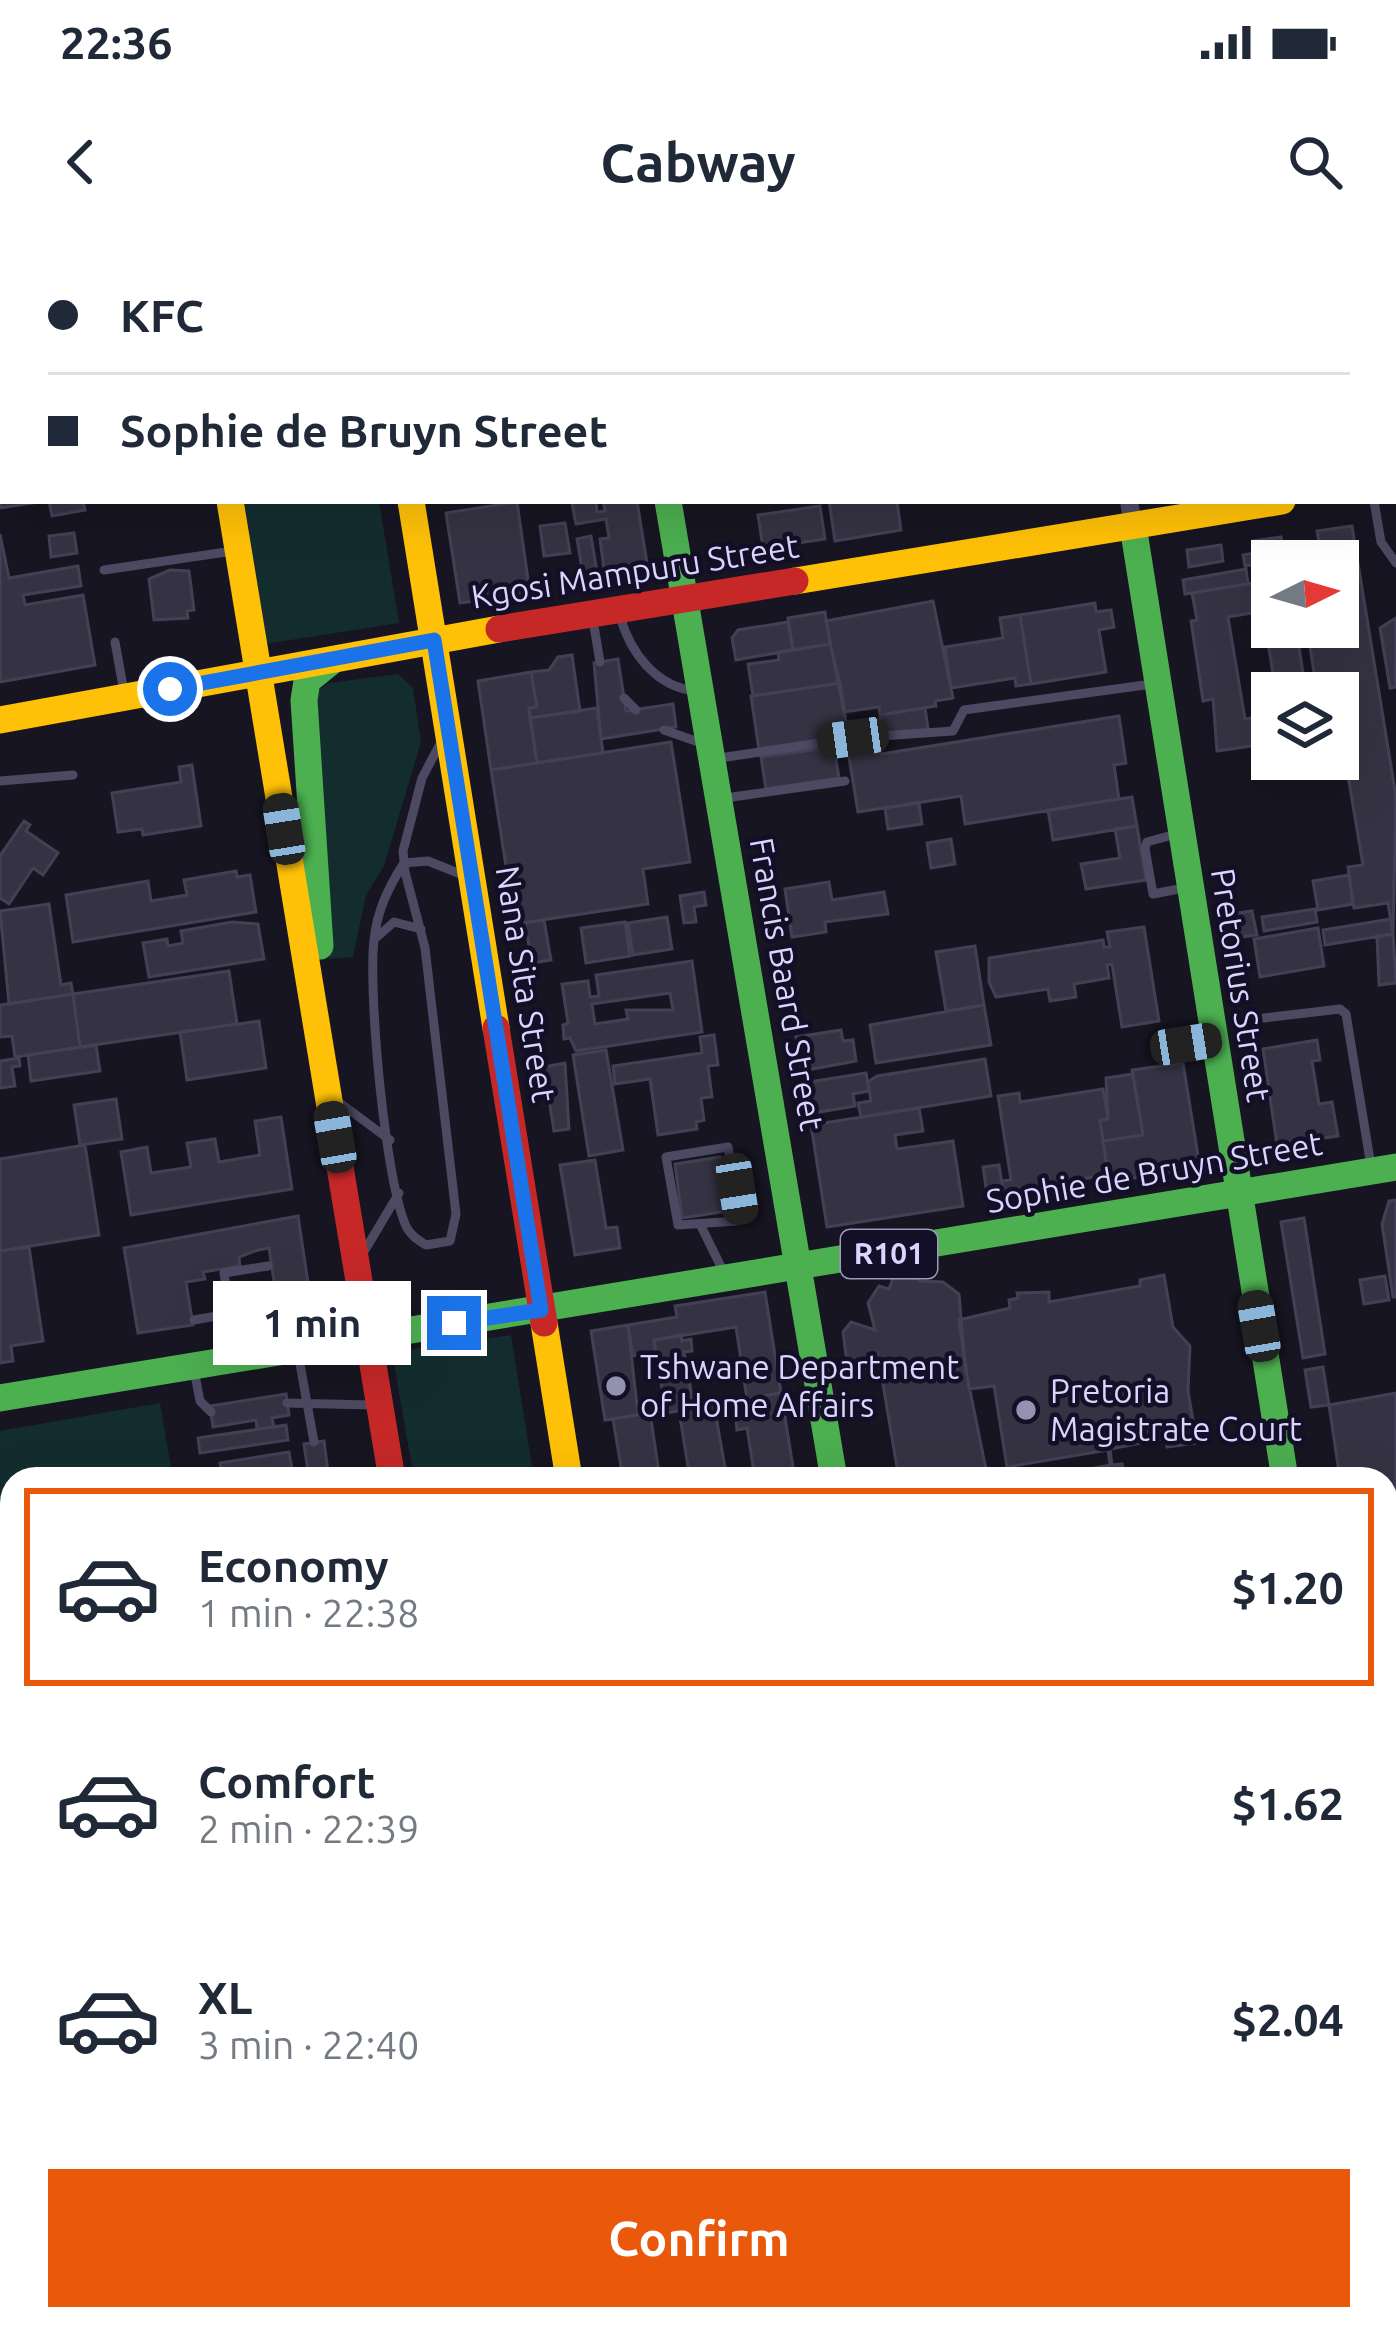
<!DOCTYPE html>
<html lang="en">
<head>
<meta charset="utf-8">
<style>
	:root { --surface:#fff; --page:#f6f6f7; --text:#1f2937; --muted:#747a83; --line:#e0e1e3; --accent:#ea580c }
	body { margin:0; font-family:Ubuntu,sans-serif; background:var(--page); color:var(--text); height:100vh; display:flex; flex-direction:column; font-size:45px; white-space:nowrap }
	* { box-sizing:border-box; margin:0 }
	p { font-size:39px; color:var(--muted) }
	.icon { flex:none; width:66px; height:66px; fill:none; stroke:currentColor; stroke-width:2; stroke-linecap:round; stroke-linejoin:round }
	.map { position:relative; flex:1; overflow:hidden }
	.sheet { position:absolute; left:0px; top:1227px; width:1398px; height:864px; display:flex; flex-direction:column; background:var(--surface); border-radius:36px 36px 0 0; box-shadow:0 12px 48px #0002 }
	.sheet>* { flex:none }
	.top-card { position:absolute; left:0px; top:0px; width:1398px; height:264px; box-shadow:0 12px 48px #0002; display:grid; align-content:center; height:264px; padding:0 48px; background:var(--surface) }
	.needle { width:78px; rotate:85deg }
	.buttons { position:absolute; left:1251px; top:300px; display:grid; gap:24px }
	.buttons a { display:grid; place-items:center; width:108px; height:108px; border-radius:0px; background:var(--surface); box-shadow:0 12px 48px #0002; font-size:60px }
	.end { position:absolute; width:54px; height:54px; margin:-27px; border:15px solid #1a73e8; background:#fff; box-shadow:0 0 0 6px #fff }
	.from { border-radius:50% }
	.bubble { position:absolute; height:84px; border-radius:0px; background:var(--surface); box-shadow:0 12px 48px #0002; font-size:39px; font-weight:600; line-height:84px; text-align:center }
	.car { position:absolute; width:36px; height:72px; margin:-36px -18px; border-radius:15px; box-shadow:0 0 9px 3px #0007; background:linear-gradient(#222 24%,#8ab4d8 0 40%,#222 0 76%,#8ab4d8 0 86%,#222 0) }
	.top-card b { display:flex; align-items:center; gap:42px; height:114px; font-size:45px }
	.top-card b+b { border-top:3px solid var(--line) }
	.top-card i { width:30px; height:30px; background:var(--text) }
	ul { padding:21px 0 0; list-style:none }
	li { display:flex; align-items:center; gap:36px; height:198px; margin:0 24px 18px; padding:0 24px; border:6px solid transparent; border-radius:0px }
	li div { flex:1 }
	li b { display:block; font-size:45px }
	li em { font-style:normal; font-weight:600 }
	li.selected { border-color:var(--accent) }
	li>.icon { width:108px; height:108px; stroke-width:1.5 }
	.cta { display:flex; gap:24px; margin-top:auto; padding:24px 48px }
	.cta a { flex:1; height:138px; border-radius:0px; background:var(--accent); color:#fff; font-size:48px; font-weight:600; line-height:138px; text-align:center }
	.status { display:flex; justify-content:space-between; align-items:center; height:84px; padding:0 60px; background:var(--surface); direction:ltr }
	.status svg { height:33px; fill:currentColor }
	header { display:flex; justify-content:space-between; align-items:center; height:156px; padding:0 48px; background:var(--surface); font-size:54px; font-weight:600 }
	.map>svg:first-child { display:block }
	.green { fill:#132d2e }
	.building { fill:#353343; stroke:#434055; stroke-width:3; fill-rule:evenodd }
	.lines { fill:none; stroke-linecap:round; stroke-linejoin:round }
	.lane { stroke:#4b4a62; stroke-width:9 }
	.street { stroke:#4b4a62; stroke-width:18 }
	.fast { stroke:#4caf50; stroke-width:27 }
	.slow { stroke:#ffc107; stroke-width:27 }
	.jam { stroke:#c62828; stroke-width:27 }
	.route { stroke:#1a73e8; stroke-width:15 }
	.poi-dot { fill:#9592b1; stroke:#130f27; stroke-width:4.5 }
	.labels { text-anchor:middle; stroke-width:9; stroke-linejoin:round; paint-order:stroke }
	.shield { fill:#130f27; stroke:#9e9abe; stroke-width:3 }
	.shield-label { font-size:30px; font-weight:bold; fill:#dad5ff }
	.street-label { font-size:33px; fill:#dad5ff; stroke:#130f27 }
	.poi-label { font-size:33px; fill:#dad5ff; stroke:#130f27; text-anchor:start }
</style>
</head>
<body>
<div class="status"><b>22:36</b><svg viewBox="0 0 49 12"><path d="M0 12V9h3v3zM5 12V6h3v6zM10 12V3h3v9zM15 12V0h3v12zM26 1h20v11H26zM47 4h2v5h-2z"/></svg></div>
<header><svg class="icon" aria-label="back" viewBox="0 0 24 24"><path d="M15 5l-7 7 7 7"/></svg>Cabway<svg class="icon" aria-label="search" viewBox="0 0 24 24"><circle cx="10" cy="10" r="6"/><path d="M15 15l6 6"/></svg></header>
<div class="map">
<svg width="1396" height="2091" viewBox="0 0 1396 2091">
	<rect width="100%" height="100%" fill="#161521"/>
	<path class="green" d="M242,261H379L399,383L265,404Z
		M398,434L413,448L421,502L384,626L366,655L353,717L329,719L317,460L320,449L329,443Z
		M511,1095L534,1239H414L392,1112Z
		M160,1163L173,1239H12V1421L0,1424V1191Z"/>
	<path class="building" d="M26,0H147L148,3H27Z
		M666,0H856V3H667Z
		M1308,0V3L1124,1L1131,0Z
		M3,186V261H45L0,268Z
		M49,261H83L85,270L52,276Z
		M603,261H637L647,323L604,329L600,299L609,298L606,279L576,284L572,263L596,262L597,272L605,271Z
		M829,261H897L901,290L835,301Z
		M517,262L530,353L460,363L446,273Z
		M820,266L825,299L763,308L758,275Z
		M565,283L570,313L544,316L540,286Z
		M1352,286L1396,557L1393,694L1388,663L1354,668L1348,627L1363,625L1342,500L1338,501V453L1306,450L1304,441L1315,439L1307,387H1338V321H1296L1294,306L1319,302L1317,291Z
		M74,293L77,313L51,317L49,296Z
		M0,294L9,338L78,326L81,346L23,355L25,365L83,355L95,425L0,442Z
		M591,296L598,338L584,341L577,299Z
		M1281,297L1285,321H1272V387H1296L1306,453H1276L1263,371L1228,377L1245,479L1272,474V503L1217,511L1213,459L1203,461L1191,381L1197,380L1192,353L1259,342L1256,324L1245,326L1243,315L1255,313L1253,301Z
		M1221,305L1223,321L1189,327L1187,310Z
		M1246,329L1248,344L1185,354L1183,340Z
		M170,330L189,331L194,370L187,371L188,378L154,380L149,339Z
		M933,361L953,458L935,461L936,466L880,475L879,467L844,472L826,381Z
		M1095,363L1096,372L1111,370L1114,387L1099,390L1106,432L1031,444L1020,375Z
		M825,372L830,404L793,410L788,378Z
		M1020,375L1031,444L1016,446L1015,438L951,448L945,407L1003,398L1000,378Z
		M1396,378V447L1390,448L1380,388Z
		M788,382L793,410L736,420L732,398L738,390Z
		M830,404L840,443L753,456L748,424L779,420L778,412Z
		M572,415L580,471L530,478L529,468L537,467L531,432L549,430L558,417Z
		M618,419L626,471L673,464L676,487L601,499L594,423Z
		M531,432L537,467L529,468L537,523L491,530L478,441Z
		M840,443L848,496L759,510L751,456Z
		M597,468L603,513L537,523L530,478Z
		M925,468L928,489L883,496L880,475Z
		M1119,476L1126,523L1114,525L1119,559L965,584L961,556L858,572L848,511L880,506L881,514Z
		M671,502L690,622L643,629L648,664L515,684L491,530Z
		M834,507L839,538L766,549L761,517Z
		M192,525L201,586L143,595L142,589L118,592L112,553L181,542L179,527Z
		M1132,557L1137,586L1053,600L1048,570Z
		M919,563L922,584L888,589L885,568Z
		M24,581L30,585L26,591L58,613L43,635L33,628L9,664L0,658V616Z
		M1137,586L1146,640L1086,649L1081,624L1120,618L1115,589Z
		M951,599L955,624L931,628L927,603Z
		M236,631L237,637L250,635L256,672L73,702L66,655L148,641L151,661L187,655L184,640Z
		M1349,635L1353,664L1318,670L1313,641Z
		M829,642L832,660L884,652L888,674L825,682L826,692L792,697L785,649Z
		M704,652L706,665L694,667L696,682L684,683L680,656Z
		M49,664L61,745L71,743L73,754L9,764L0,671Z
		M1315,669L1317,682L1264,691L1262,677Z
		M1252,671L1257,695L1241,697L1237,673Z
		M667,677L672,709L633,715L628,683Z
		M1391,679L1393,694L1325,705L1323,690Z
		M544,680L551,720L532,723L525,683Z
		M232,682L258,684L264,719L149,737L143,703L167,699L168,706L183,703L181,691Z
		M625,682L630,716L586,723L581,688Z
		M1144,687L1159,781L1122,787L1112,724L1107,725L1109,738L1074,744L1076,757L1050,761L1048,749L996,757L989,742V718L1103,700L1104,707H1110L1107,692Z
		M1318,688L1324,726L1260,737L1254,699Z
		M1393,694L1396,743L1379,745L1377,696Z
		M975,706L984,765L946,771L936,712Z
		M692,721L702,792L576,811L570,798L564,799L563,785L568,783L562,744L588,741L590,757L599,756L596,735ZM670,753L673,770H626L628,779L595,784L592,764Z
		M229,731L237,784L80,807L73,754Z
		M73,754L80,807L15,817L12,796L0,797V765Z
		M984,765L991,805L876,823L870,785Z
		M259,781L266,828L187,840L180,792Z
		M841,790L843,801L853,800L856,821L802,831L796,797Z
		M714,795L718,825L708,826L712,857L701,858L704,880L696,882L697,889L658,895L650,839L615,844L613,826L702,813L700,797Z
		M1317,800L1320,820L1312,821L1319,864L1332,862L1338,896L1277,905L1263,809Z
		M96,805L100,831L31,841L28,815Z
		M606,810L623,910L589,916L573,815Z
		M19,818L20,826L12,827L15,846L0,848V821Z
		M985,819L991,856L861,877L858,863L871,861L868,842L877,836Z
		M565,823L569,889L554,891L544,827Z
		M1183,823L1200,928L1109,942L1103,901L1143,895L1132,830Z
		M866,833L869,851L853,854L855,866L814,873L809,842Z
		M1133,834L1143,895L1103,901L1100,880L1108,879L1106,838Z
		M1103,849L1108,879L1100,880L1108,935L1003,951L1002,941L1011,940L998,856L1019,853L1020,862Z
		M116,859L122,899L80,905L74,865Z
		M919,868L923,891L895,895L897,909L953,901L963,966L827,987L811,885Z
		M281,877L292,949L131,975L121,912L147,907L151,933L191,927L187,903L215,899L219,922L260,915L255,881Z
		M85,905L99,995L0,1011V919Z
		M720,917L728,971L682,978L675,924Z
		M595,920L606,988L617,987L620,1008L575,1015L560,925Z
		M999,925L1003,951L987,954L983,927Z
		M1396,960V1057H1393L1382,984L1389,961Z
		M298,976L311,1063L278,1068L269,1008L258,1010L239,1017L240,1026L203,1032L205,1039L186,1042L193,1085L138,1093L124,1008Z
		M1304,978L1325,1114L1303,1118L1281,982Z
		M29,1007L43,1101L11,1106L13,1121L0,1123V1011Z
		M912,1034L920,1041L943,1042L959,1054L965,1126L988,1239H899L878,1115L872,1126L861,1129L846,1115L843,1092L851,1082L875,1090L868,1063L879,1046L889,1049L893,1038Z
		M1164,1035L1173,1087L1190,1106L1188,1151L1197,1203L1167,1207L1166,1198L1110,1209L1112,1225L1122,1224L1125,1239H1092L1090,1229L1110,1225L1108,1210L1007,1227L994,1146L969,1149L959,1080L1010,1068L1009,1060L1018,1058L1017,1053L1049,1052V1062L1140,1046V1040Z
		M1385,1036L1389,1060L1364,1064L1360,1040Z
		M765,1052L781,1153L747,1159L736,1087L654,1100L656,1112L633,1116L628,1085L677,1077L675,1066Z
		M628,1085L638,1175L605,1180L591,1091Z
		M681,1095L682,1101L691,1099L692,1111L684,1112L694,1168L666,1173L654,1100Z
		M1323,1127L1329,1165L1311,1167L1305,1130Z
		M781,1153L795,1239H755L747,1188L737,1190L736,1180L745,1178L742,1160Z
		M1396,1153V1397L1386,1363V1239H1340L1329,1165Z
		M286,1154L289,1175L272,1178L274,1187L257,1189L256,1180L213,1187L210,1166Z
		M714,1165L727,1239H690L679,1171Z
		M650,1173L660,1239H623L613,1179Z
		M286,1185L288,1200L200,1213L198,1198Z
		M324,1201L329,1239H309L304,1204Z
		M289,1212L292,1229L223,1239L220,1223Z
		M1396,1398V1472L1386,1474V1430Z
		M1396,1472V1578L1390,1579L1386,1474Z
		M1386,2054L1392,2091H1217L1215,2079H1252L1253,2088L1288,2079H1386Z
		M127,2079H157L158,2087L182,2084L183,2091H128Z
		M207,2079H299L301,2091H271L269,2082L242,2086V2091H186L209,2088Z
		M299,2079H479L481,2091H301Z
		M753,2079H934L936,2091H755Z
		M1010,2079H1049L1051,2091H1012Z
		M1079,2079H1116L1118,2091H1081Z
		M1148,2079H1184L1186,2091H1150Z"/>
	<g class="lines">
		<path class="lane" d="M440,0V3
			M1374,261L1381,302L1396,323
			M104,330L233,311
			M620,376C630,412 656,448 697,451
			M593,380L600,422
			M115,402L124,452
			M624,458L636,470
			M664,490L704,504
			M440,504L422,538L403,611L405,632L425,708L456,974L450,1001L426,1005C418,1000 410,995 406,986C385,940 368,752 374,700C377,671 388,648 404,623L428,621L463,635
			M713,519L853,498L953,491L964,470L1152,444
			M0,541L73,535
			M725,558L845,541
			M1176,594L1147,602L1145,608L1153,654L1184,648
			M377,697L394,682L421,689
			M1264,778L1340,769L1346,774L1371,926
			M1169,807L1213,800
			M336,860L390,900
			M728,907L741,973L737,981L678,985L666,917Z
			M701,986L725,1035
			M365,1010L399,953
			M194,1080L228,1074
			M236,1113L224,1033L268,1026
			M298,1113L314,1202
			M194,1130L200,1161L211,1172
			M287,1163L372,1165
			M0,1965L12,2012
			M22,2079L23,2091
			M555,2079L556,2091
			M612,2091L614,2079"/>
		<path class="street" d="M1086,0V3
			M1129,261L1133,286"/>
		<path class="fast" d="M187,0L188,3
			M625,0V3
			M1395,242H1396
			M668,261L834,1239
			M1133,286L1285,1239
			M320,706L304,460L307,441L333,420
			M0,1158L1396,927
			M1386,1820L1396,1882
			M78,2079L80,2091
			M976,2079L978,2091
			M639,2091L642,2079"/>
		<path class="slow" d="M230,261L335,897
			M411,261L496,788
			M795,341L1282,261
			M0,480L499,389
			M544,1083L569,1239
			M1386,1609L1396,1608
			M0,1612L12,1680"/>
		<path class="jam" d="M368,0L369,3
			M499,389L795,341
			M496,788L544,1083
			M335,897L392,1239
			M0,1831L12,1830
			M532,2079L534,2091"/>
	</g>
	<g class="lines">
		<path class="route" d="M170,449L434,400L541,1070L454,1083"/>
	</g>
	<g class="poi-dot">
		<circle cx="616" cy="1146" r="12"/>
		<circle cx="1026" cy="1170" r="12"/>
	</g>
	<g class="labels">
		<rect class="shield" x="841" y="990" width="96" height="48" rx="9"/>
		<g class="shield-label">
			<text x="889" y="1024">R101</text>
		</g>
		<g class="street-label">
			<text transform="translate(635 331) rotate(-9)" y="12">Kgosi Mampuru Street</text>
			<text transform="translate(526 744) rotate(81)" y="12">Nana Sita Street</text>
			<text transform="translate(787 744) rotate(80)" y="12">Francis Baard Street</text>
			<text transform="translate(1241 745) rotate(81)" y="12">Pretorius Street</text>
			<text transform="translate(1154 932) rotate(-10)" y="12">Sophie de Bruyn Street</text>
		</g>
		<g class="poi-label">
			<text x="640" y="1139">Tshwane Department<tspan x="640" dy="38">of Home Affairs</tspan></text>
			<text x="1050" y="1163">Pretoria<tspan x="1050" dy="38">Magistrate Court</tspan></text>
		</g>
	</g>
</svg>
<div class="buttons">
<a><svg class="needle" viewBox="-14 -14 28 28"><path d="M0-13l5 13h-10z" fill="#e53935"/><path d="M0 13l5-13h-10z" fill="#747a83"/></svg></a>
<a><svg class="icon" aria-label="layers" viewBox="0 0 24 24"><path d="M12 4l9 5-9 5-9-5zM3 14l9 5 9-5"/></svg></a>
</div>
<i class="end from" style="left:170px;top:449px"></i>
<i class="end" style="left:454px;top:1083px"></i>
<div class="bubble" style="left:213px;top:1041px;width:198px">1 min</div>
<i class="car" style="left:853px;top:498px;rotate:262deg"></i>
<i class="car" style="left:284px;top:589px;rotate:351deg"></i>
<i class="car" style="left:1186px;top:804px;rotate:81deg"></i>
<i class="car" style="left:335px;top:897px;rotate:350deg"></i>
<i class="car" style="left:737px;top:949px;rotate:171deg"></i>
<i class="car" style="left:1259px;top:1086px;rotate:350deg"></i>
<div class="top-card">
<b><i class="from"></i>KFC</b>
<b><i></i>Sophie de Bruyn Street</b>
</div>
<section class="sheet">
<ul>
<li class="selected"><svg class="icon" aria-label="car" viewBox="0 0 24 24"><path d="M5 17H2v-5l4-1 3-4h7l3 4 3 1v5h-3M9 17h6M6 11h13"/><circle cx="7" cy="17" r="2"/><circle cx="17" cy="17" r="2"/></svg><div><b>Economy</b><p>1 min · 22:38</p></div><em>$1.20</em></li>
<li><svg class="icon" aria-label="car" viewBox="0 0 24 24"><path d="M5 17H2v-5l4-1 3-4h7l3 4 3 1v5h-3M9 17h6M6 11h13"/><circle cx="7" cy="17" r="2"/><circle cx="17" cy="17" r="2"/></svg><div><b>Comfort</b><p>2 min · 22:39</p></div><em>$1.62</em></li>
<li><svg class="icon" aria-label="car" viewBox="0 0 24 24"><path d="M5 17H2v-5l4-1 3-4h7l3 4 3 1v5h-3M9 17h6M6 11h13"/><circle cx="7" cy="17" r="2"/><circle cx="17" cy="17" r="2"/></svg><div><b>XL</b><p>3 min · 22:40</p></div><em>$2.04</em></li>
</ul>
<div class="cta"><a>Confirm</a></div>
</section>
</div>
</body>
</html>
